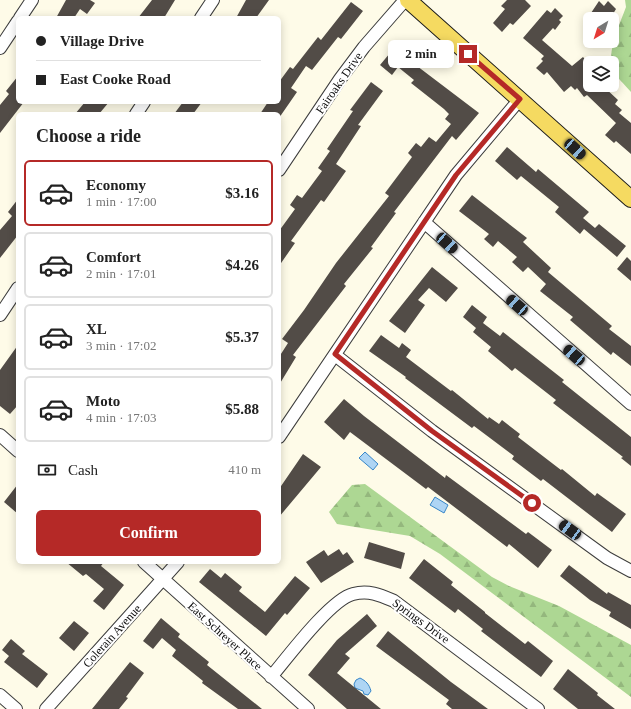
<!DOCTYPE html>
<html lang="en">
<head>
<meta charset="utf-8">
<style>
	:root { --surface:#fff; --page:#f6f6f6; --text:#222; --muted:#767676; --line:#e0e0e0; --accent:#b52927 }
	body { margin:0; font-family:Georgia,serif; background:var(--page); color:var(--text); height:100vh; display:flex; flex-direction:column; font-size:15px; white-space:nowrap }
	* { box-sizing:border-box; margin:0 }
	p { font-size:13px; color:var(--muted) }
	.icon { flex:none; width:22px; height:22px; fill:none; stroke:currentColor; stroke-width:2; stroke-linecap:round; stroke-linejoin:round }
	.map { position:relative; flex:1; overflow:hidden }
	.sheet { position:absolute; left:16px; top:112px; width:265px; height:452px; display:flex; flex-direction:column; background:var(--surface); border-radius:6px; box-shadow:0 2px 10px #0003 }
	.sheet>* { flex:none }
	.top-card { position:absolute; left:16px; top:16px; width:265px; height:88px; border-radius:6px; box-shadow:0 2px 10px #0003; display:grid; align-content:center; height:88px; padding:0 20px; background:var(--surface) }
	.needle { width:26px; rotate:218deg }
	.controls { position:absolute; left:583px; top:12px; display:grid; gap:8px }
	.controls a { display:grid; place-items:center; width:36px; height:36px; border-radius:6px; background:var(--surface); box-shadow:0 2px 10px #0003; font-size:20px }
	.end { position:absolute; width:18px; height:18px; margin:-9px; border:5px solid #b52927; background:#fff; box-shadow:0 0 0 2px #fff }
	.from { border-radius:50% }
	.bubble { position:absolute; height:28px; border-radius:6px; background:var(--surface); box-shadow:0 2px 10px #0003; font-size:13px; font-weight:800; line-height:28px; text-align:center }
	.car { position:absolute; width:12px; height:24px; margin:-12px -6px; border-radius:5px; box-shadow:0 0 3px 1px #0007; background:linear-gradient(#222 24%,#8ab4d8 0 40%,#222 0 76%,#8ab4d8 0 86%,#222 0) }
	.top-card b { display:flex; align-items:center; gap:14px; height:38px; font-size:15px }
	.top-card b+b { border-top:1px solid var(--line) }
	.top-card i { width:10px; height:10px; background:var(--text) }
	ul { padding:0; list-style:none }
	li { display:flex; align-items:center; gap:12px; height:66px; margin:0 8px 6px; padding:0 12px; border:2px solid var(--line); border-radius:6px }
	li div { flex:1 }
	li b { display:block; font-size:15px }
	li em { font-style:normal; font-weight:800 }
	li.on { border-color:var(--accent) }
	li>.icon { width:36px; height:36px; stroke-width:1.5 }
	h2 { padding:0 20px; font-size:18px; line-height:48px }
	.pay { display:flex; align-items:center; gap:10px; height:44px; padding:0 20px; font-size:15px }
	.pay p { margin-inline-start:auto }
	.button { display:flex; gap:8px; margin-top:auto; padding:8px 20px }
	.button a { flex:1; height:46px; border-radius:6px; background:var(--accent); color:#fff; font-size:16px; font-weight:800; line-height:46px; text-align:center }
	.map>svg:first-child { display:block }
	.forest { fill:url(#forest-firs) }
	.water { fill:#aed5f4; stroke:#3786c8 }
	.building { fill:#524c47 }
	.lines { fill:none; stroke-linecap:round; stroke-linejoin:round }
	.minor-casing { stroke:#3d3d3d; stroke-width:14 }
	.major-casing { stroke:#1b1b1b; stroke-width:18 }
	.minor { stroke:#fff; stroke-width:12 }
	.major { stroke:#f5da61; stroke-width:16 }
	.route { stroke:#b52927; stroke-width:5 }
	.labels { text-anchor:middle; stroke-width:4; stroke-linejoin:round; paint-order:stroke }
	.street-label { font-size:12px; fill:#0a0a0a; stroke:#fff }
</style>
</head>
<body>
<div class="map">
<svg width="631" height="709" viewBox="0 0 631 709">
	<defs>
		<pattern id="forest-firs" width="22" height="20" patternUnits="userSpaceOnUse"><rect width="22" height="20" fill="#add793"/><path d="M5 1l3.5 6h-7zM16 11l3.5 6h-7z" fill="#94b77d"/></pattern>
	</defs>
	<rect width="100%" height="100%" fill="#fefbe8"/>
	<path class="forest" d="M625,0H631V92C625,85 614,75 612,67C608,48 619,26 626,7Z
		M365,484L492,577L509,586L559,606L631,645V697L440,554L410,536L337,524L329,512L352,485Z"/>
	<path class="water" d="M365,452L378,464L373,470L359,458Z
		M435,497L448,505L444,513L430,505Z
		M360,678C366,681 369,684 371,691L368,695L364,694L363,691L355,688L354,684L356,680Z"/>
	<path class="building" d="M66,0H90L95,3L87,14L80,9L74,18H56Z
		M152,0H175L164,18H138Z
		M246,0H269L256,18H236Z
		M507,0H525L531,6L513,25L510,23L502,32L493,23L505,9L501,6Z
		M599,1L604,6L608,1L616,9L613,14L608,19H587Z
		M351,2L363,11L341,39L338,37L312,70L306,66L291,88L297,92L279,118V114H260L268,102H279V82L290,67L293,69L318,37L321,40Z
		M555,8L563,16L559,20L561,22L555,30L553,28L542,40L572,66L583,57L590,65V70L585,74L590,80V85H594L600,92L604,87L618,100L615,104L622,110L619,113L631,123V154L616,141L614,143L605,135L616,123L587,95L584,97L577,88L575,90L571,86L564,92L547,72L544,75L536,68L543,61L541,59L544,56L523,38L547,10L551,13Z
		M395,47L400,52L403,48L420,62L417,66L479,113L456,140L452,136L394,212L396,213L371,247L373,248L344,284L346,286L293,355L296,357L279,385V357L288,343L282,339L304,310L336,263L389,196L385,193L412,157L408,153L416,143L421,147L429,137L436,142L451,124L445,119L449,114L444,109L411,83L414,80L398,67L392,75L380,65Z
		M18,76V102H24L0,133V105L9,94L6,91Z
		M371,82L383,91L358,125L361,126L336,164L346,171L324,202L321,200L291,241L295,243L279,266V231L295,209L290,205L297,195L302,198L322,171L318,168L330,151L327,149L353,111L350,110Z
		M85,102H109L99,114H75Z
		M183,102H202L193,114H174Z
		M507,147L536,172L538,169L589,212L583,218L595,228L599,224L626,246L617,257L584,229L580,234L555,212L559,207L521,176L517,180L495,161Z
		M472,195L527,238L523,242L551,268L548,272L612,326L609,329L631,346V366L613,352L611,355L570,320L573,317L540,291L546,284L528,267L523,272L512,262L517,257L498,241L493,247L484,239L489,234L459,211Z
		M18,199V235L0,258V230L12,216L8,212Z
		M627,257L631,261V281L617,269Z
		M432,267L458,288L446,302L429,288L418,300L425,305L405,333L389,321Z
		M472,305L487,317L483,323L500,336L503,332L564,380L562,382L631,437V466L621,458L623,457L553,403L556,400L515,368L512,371L488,351L491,347L473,332L476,328L463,317Z
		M381,335L399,348L402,343L411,350L406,357L451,391L452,390L488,419L489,417L499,424L502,420L520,434L518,437L561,470L562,469L595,496L597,493L626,514L612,532L543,479L541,481L512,459L514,456L474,426L472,428L405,378L406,377L369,351Z
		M18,345V405L10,414L0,406V370Z
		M344,399L364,416L445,478L446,475L526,534L528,532L552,550L538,568L509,544L507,547L428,487L426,489L350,432L344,440L324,422Z
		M303,454L321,467L279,517V489Z
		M18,484V514L4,502Z
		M369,542L405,553L401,569L364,558Z
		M339,549L343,555L347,552L354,562L321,583L306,562L324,550L328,556Z
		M424,559L453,582L451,585L485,612V613L525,644L528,641L553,661L541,677L481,631L483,629L458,609L455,613L409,578Z
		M66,562H104L101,566L124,585L104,610L93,601L104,589L86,574L83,576Z
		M569,565L607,594L608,592L631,605V629L609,616L611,612L590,600L560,576Z
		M210,569L221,578L225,573L242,587L239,591L265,612L295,576L310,588L287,615L285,613L266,636L199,582Z
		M367,614L377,626L345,654L350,658L337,673L381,709H347L308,675L337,640Z
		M161,618L180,634L178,637L209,662L207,665L262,709H238L202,683L203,681L172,656L176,650L162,638L153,649L143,641Z
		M74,621L89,633L74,651L59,638Z
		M388,631L451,682L488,709H452L446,704L449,700L376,646Z
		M11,639L25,651L22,654L48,674L37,688L4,662L9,656L2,650Z
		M130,662L144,673L126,697L128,698L119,709H92Z
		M568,669L598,693L597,695L615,709H578L553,689Z"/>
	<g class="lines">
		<g class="minor-casing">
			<path id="minor" d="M20,18L32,0
				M201,18L213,0
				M0,48L18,21
				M136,114L144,102
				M279,170L340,79L364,47L405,0
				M424,222L631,404
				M0,315L18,288
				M335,355L432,431L607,558L631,571
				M0,435L18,451
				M279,437L456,175L520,99
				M144,562L308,709
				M271,677C287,658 331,599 353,594C369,590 380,595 394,601L538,709
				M0,695L16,709
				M46,709L178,562"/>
		</g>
		<g class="major-casing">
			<path id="major" d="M408,0L631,199"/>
		</g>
		<use href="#minor" class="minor"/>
		<use href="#major" class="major"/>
	</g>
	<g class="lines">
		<path class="route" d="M468,54L520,99L456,175L335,354L432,431L532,503"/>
	</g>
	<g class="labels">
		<g class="street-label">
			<text transform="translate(339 83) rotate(-55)" y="4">Fairoaks Drive</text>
			<text transform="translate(421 621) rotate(36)" y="4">Springs Drive</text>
			<text transform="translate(112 636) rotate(-48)" y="4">Colerain Avenue</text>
			<text transform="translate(225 636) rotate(42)" y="4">East Schreyer Place</text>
		</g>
	</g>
</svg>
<div class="controls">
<a><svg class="needle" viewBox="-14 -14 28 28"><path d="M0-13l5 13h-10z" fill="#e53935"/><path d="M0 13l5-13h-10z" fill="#767676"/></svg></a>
<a><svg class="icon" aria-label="layers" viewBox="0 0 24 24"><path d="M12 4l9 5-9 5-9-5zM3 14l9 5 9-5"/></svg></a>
</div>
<i class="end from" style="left:532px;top:503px"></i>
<i class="end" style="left:468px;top:54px"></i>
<div class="bubble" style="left:388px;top:40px;width:66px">2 min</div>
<i class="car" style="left:575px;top:149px;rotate:132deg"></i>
<i class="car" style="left:447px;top:243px;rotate:132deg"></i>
<i class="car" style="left:517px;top:305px;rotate:311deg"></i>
<i class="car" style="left:574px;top:355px;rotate:311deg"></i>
<i class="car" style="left:570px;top:530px;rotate:306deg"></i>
<div class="top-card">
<b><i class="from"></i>Village Drive</b>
<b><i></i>East Cooke Road</b>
</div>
<section class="sheet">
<h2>Choose a ride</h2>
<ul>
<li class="on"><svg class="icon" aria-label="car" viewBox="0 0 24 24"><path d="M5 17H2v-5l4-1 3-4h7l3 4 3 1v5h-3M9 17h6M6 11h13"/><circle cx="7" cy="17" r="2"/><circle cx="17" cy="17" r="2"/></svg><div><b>Economy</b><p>1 min · 17:00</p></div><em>$3.16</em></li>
<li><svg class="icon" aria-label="car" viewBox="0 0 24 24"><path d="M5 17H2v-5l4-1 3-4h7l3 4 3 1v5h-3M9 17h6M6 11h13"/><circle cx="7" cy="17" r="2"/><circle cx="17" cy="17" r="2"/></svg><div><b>Comfort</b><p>2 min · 17:01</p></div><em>$4.26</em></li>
<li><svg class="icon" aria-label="car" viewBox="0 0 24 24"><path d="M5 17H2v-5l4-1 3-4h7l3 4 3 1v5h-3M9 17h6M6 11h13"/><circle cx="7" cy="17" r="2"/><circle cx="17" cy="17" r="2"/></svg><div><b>XL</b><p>3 min · 17:02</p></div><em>$5.37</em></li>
<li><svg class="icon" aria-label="car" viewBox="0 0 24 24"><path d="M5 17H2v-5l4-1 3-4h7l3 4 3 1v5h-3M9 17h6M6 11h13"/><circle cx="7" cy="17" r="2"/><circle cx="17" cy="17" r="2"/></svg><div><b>Moto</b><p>4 min · 17:03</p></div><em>$5.88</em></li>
</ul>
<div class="pay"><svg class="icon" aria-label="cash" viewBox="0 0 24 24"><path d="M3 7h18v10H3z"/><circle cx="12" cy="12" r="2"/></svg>Cash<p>410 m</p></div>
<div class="button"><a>Confirm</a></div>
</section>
</div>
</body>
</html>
